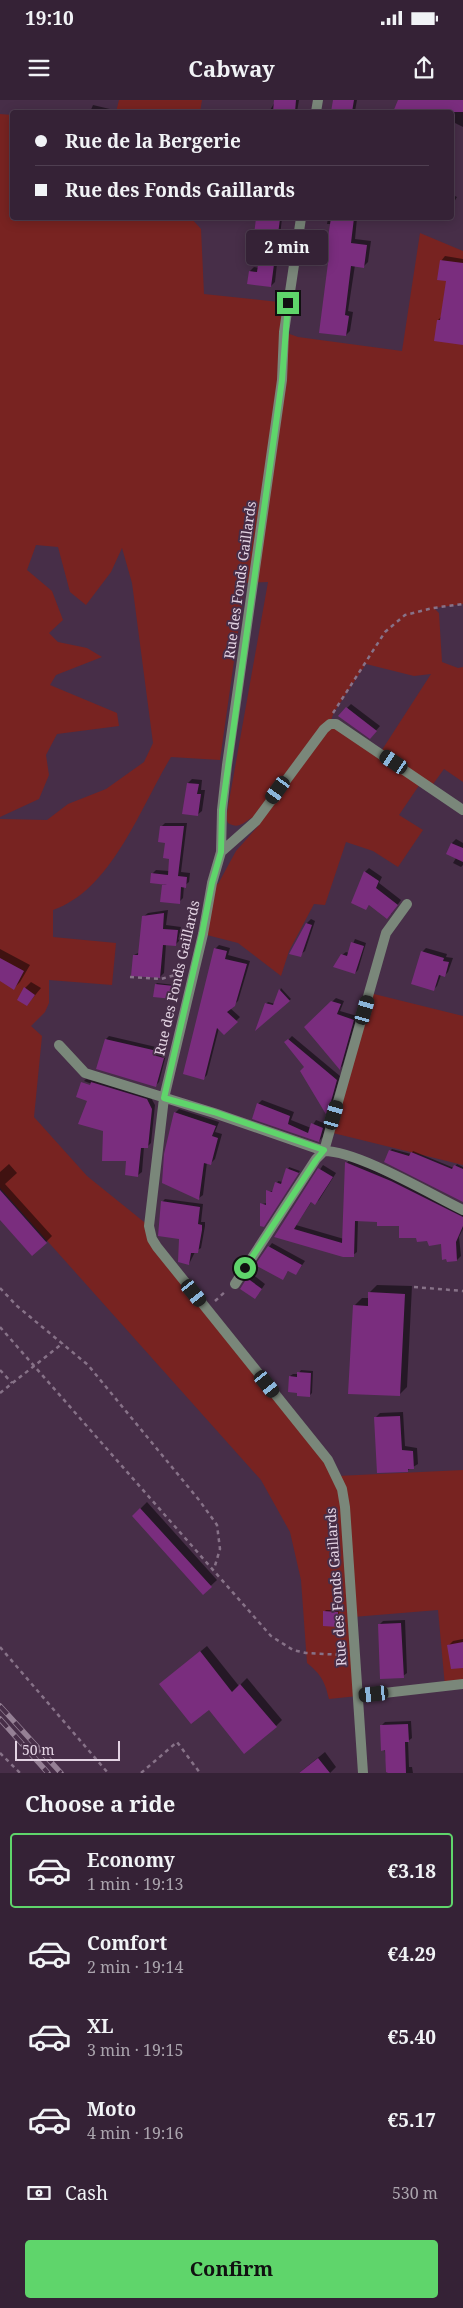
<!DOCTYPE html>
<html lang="en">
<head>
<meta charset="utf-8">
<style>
	:root { --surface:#352236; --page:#3d2a3e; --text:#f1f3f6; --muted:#aaa4ad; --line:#4f3f51; --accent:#5fd56b }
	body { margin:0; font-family:"Noto Serif",serif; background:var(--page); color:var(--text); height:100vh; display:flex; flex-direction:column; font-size:19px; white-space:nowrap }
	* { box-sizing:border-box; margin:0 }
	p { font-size:16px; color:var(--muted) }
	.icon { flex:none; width:28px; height:28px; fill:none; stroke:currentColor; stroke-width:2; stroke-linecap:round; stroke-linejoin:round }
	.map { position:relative; height:1673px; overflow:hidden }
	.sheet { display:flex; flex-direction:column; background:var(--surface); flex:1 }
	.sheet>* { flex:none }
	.banner { position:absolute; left:10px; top:10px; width:444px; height:110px; border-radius:5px; box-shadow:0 2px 12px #0003,0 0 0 1px var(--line); display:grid; align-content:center; height:110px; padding:0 25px; background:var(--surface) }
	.scale { position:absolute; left:15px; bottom:12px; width:105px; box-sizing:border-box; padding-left:5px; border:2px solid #e3d3e3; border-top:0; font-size:14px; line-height:18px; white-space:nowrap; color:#e3d3e3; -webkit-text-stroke:4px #472e48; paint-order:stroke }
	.end { position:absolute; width:22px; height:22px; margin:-11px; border:6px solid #5fd56b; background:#111; box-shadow:0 0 0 2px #111 }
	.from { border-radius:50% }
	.bubble { position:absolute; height:35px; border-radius:5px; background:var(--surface); box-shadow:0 2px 12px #0003,0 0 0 1px var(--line); font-size:16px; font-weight:700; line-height:35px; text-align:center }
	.car { position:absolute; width:15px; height:30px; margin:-15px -8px; border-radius:6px; box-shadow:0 0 4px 1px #0007; background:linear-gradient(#222 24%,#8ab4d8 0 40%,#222 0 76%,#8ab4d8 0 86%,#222 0) }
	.banner b { display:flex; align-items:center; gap:18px; height:48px; font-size:19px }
	.banner b+b { border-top:1px solid var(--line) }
	.banner i { width:12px; height:12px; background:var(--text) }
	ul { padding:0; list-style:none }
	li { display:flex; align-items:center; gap:15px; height:75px; margin:0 10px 8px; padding:0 15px; border:2px solid transparent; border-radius:5px }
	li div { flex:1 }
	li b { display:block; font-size:19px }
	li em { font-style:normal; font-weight:700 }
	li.selected { border-color:var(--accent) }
	li>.icon { width:45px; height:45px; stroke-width:1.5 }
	h2 { padding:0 25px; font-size:22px; line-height:60px }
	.pay { display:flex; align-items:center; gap:12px; height:55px; padding:0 25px; font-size:19px }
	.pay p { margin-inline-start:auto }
	.button { display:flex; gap:10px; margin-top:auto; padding:10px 25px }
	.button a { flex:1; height:58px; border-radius:5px; background:var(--accent); color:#111; font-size:20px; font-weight:700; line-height:58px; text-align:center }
	.status { display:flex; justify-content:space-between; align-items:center; height:35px; padding:0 25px; background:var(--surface); direction:ltr }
	.status svg { height:14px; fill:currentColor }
	header { display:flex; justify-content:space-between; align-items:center; height:65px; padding:0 25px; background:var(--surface); font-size:22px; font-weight:700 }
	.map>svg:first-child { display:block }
	.green { fill:#782321; fill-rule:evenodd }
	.shadow { fill:#0007 }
	.building { fill:#7a2d7e }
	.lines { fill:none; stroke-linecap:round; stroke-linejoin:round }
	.path { stroke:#877288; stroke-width:2.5; stroke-dasharray:4 4; stroke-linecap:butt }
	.street { stroke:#7a877a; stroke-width:10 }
	.rail-casing { stroke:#958095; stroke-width:5.5 }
	.rail { stroke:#472e48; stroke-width:4; stroke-dasharray:11; stroke-linecap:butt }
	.route { stroke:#5fd56b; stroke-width:6 }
	.labels { text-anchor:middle; stroke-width:4; stroke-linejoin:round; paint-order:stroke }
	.street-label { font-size:14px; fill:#e3d3e3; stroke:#472e48 }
</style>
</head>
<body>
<div class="status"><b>19:10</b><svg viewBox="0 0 49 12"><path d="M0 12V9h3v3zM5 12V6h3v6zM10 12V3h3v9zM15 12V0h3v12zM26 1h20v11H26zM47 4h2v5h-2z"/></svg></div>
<header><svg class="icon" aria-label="menu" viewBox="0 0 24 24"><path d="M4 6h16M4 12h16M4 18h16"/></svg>Cabway<svg class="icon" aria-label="share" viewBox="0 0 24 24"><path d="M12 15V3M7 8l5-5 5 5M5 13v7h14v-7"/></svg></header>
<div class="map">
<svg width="463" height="1673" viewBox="0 0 463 1673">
	<rect width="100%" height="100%" fill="#472e48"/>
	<path class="green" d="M119,0H202L200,12H116Z
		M0,14L12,15V118H191L201,129L204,194L288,203L284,232L298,237L402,251L420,133L463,151V504L434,508L439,513L442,562L458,568L463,567V682L444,669L431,687L422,681L399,715L423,730L398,767L373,751L346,742L325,805L314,804L289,851L281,876L238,843L203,834L212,783L218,784L236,751L260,724L251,718C242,724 238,729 228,723L226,718L268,482L245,483L220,660L171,657C141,706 112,790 53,810V837L116,843L112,885L49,880V903L45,912L31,926L42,936L34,1017L87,1076L149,1126L152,1139L337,1376L463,1370V1584L445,1586L438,1510L353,1517L358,1596L329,1599C325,1582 321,1574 307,1563L301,1480L290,1432L261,1380L0,1088V719L47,720L68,704L106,689L144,662L153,643L132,483L122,448L111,472L86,505L70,492L58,447L36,445L27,470L52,491L63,520L49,533L58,542L87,548L102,557L56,575L50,585L117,613L119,626L57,634L46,655L49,675L39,699L0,717ZM366,564L414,576L431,574L380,653L330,623L334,612Z
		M370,893L463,916V1065L329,1032Z"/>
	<path class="shadow" d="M276,0H299L297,12H269Z
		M334,0H357L355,11L333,12Z
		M400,0H463V27L451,21V12H396Z
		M93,5L114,10L113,12H90Z
		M451,94L457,97L451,107Z
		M258,118H282L275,182L271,186L248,183L250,171L254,167L259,168L263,143H254Z
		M328,118H357L355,139L371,141L368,162L364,166L355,165L348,211L353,212L350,231L346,235L329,162L331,124H327Z
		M445,156L463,159V243L438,220L441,217L447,180L441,161Z
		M351,604L380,626L374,633L347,608Z
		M192,679L202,680L201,690H205L202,711L197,715L188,683Z
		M165,723H187L181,772L190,773L189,782L184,786L183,798L179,802L163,786L165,784L152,774L156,770L169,771L171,758L161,727Z
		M456,739L463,743V765L461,767L453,763L456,758L452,743Z
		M369,768L382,777L379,783L401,800L391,814L370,804L366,809L365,772Z
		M168,810L166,825L181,827L179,841L175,845L166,844L164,873L160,877L134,855L140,852L143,817L148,813Z
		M311,819L315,821L305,851L300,855L307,823Z
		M355,839L366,843L358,870L355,873L342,855L346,852L349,853Z
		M219,845L230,848L228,855L250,861L238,901L230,908L240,917L224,933L219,928L207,975L204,978L215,849Z
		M426,848L447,854L446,857L453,858L448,872L444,876L441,875L437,886L433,890L413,883L423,851Z
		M0,849L30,865L20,882L14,888L0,879Z
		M31,882L41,888L27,905L25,888Z
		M157,883L175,885L174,896L172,898L156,884Z
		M281,888L291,899L258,927L266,904L268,902L275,904Z
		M336,898L344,901L340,911L357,916L343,965L340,969L306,927Z
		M109,936L156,947V952L166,955L159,982L156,985L106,939Z
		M292,936L340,976L330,1011L327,1014L305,967L286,942Z
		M86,979L94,981L96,979L150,996L155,1005L151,1043L147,1047H144L142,1072L138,1075L104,1030L97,986L84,981Z
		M262,1000L294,1012L291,1020L311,1028L316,1020L326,1024L323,1037L319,1041L253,1018L258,1004Z
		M179,1009L219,1022L215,1032L222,1034L215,1059L211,1063L207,1062L203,1095L199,1098L175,1013Z
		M392,1049L411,1054L413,1051L454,1068L457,1064L463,1067V1101L390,1051Z
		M350,1059L463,1112V1129L459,1137L461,1156L457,1160L442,1143L418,1136L400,1124L378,1121L358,1120L357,1152L353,1155L276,1136L323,1065L336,1073L319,1100L315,1103L312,1101L296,1125L344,1139L347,1063Z
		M9,1064L17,1073L5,1084L52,1136L46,1142L0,1118V1072Z
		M289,1067L300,1071L265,1124L262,1104L267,1103L268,1091H274L278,1081L283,1082Z
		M165,1099L203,1104L201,1122H205V1126L201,1148L195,1152L189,1164L181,1138L162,1102Z
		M272,1143L305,1161L296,1174L289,1170L283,1178L269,1147Z
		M252,1174L265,1184L259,1193L241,1188Z
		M377,1185L412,1186L407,1287L399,1295L354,1206L362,1198H369V1193Z
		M301,1270L313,1271L312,1293L309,1296L290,1276L293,1274H298Z
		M403,1312L405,1346L417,1348L418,1364L408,1370L376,1317L380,1313Z
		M147,1402L217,1480L203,1493L133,1416Z
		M326,1510H339L337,1525L324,1512Z
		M405,1520L407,1573L403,1576L379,1525L383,1521Z
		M463,1539V1566L449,1545L453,1541Z
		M207,1546L239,1586L247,1578L282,1620L276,1626L209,1608L161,1584Z
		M411,1621L412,1638L408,1641L409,1667H412L413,1673H388L381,1626L385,1622Z
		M325,1652L336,1667L330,1673H299Z"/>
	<path class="building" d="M274,0H296L295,12H273Z
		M333,0H354L352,12H331Z
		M398,0H463V12H393Z
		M256,118L280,119L271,187L247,184L249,171L257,172L261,144H253Z
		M331,118H354L351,143L367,145L364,168L351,166L345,215L349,216L346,236L319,233L328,163L324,162Z
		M440,160L463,163V245L434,241L437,220H440L446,181L437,180Z
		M346,607L377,631L370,639L338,616Z
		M187,683L199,684L197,694H201L198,716L182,714Z
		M160,726H184L178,776L187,777L186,788L181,787L180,804L160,802L162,785H167L150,783L151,773L168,775L169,759L163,758L165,743L158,742Z
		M451,743L463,748V762L446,754Z
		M364,771L379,781L376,788L398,805L387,819L369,805L366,810L351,803Z
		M164,813L163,829L178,830L176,846L163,845L160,878L131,876L133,855H138L142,816Z
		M306,823L312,825L301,857L289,854Z
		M351,842L364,846L355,874L333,867L341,854L347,856Z
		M214,848L227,851L225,859L247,864L235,906L227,912L238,922L224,935L217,928L204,980L183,974Z
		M421,851L444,858L443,861L449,862L445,877L439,875L434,891L411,884Z
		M0,858L24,871L14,890L0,881Z
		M155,884L174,886L173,899L153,897Z
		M24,887L35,895L27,906L17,900Z
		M279,889L290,901L255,931L265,903L273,905Z
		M331,901L341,904L337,914L354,920L340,970L304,927Z
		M105,939L153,950V955L164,958L156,987L96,969Z
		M288,939L337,980L327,1016L300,971L304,967L284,942Z
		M81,982L90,985L91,982L147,999L152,1009L148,1048H141L138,1077L125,1075L126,1061H102L103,1031L78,1024L87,1001L76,997Z
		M257,1003L290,1016L288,1024L308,1033L311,1023L323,1028L319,1042L252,1019Z
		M174,1012L216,1026L212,1036L218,1038L211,1065L204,1063L199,1100L162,1083L164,1054Z
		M389,1050L409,1056L411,1052L452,1069L454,1065L463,1069V1102L384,1062Z
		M345,1062L391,1081L463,1117V1126L456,1142L457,1161L447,1162L446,1159L442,1160L441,1144L429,1146L427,1141L417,1142L416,1138H399V1126H377V1122L355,1121L354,1157H343L274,1137L318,1068L333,1077L315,1105L311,1102L294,1129L342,1143Z
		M286,1068L299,1073L264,1127L260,1126V1103L266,1105V1090L272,1092L275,1082L281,1084Z
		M0,1090L47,1143L32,1156L0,1120Z
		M161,1101L200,1107L198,1124L202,1125V1130L198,1153H191L189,1165L178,1162L179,1139L158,1136Z
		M268,1146L302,1165L296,1175L288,1171L283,1180L255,1165Z
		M247,1178L262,1189L255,1199L240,1189Z
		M368,1192L405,1194L400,1296L348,1294L353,1205L368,1206Z
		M297,1272L311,1273L310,1297L297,1296V1293L288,1292L289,1276L297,1277Z
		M400,1316L402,1350L413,1351L414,1369H408V1372L377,1373L374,1317Z
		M140,1408L212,1487L203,1495L132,1416Z
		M323,1511L338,1512V1527L323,1526Z
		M401,1523L404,1578L380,1579L378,1524Z
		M463,1542V1568L451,1569L447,1545Z
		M200,1551L232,1592L240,1584L277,1627L244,1654L209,1610L191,1624L159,1584Z
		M408,1624L409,1642H405L406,1673H388L386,1672L385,1650L381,1651L380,1625Z
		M318,1658L330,1673H299Z"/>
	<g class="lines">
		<path class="path" d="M333,613L385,532L405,515L433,508L463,504
			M130,877L161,879L182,873
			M414,1187L463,1191
			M0,1188L17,1206L88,1265L199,1400L217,1425L220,1449L214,1469
			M215,1201L226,1191
			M0,1227L271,1536L293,1550L306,1553L344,1555
			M0,1270L12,1283
			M0,1293L63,1243
			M0,1547L108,1673
			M0,1653L20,1673
			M141,1673L177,1642L200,1673"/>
		<path class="street" d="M316,12L318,0
			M301,118L284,232L282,280L227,665L222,710L221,752L212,783L203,834L164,998L149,1126L152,1139L157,1147L328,1360L342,1389L345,1407L363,1673
			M221,752L256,721L324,629L330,624H336L463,710
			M59,945L85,973L214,1013L324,1051C358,1051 430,1094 463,1110
			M235,1184L316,1059L324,1051L386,833L407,804
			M358,1596L463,1584"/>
		<g class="rail-casing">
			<path id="rail" d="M0,1606L61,1673
				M0,1619L48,1673"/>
		</g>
		<use href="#rail" class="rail"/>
	</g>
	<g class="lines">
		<path class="route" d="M245,1168L316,1060L324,1050L214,1012L164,998L202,834L212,783L221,752L222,710L282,280L288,203"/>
	</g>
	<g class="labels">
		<g class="street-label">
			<text transform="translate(240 480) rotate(-82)" y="5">Rue des Fonds Gaillards</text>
			<text transform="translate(177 878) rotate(-77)" y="5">Rue des Fonds Gaillards</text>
			<text transform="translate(336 1487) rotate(-94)" y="5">Rue des Fonds Gaillards</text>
		</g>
	</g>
</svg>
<div class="scale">50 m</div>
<i class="end from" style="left:245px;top:1168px"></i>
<i class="end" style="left:288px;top:203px"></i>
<div class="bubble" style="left:246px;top:130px;width:82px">2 min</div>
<i class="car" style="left:394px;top:662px;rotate:304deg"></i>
<i class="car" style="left:278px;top:690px;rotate:216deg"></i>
<i class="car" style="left:365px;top:910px;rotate:16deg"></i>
<i class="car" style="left:334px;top:1015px;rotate:16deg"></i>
<i class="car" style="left:194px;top:1193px;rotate:141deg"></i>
<i class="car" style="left:267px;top:1284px;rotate:141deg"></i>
<i class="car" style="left:374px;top:1594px;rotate:264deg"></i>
<div class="banner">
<b><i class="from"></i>Rue de la Bergerie</b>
<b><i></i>Rue des Fonds Gaillards</b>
</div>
</div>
<section class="sheet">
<h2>Choose a ride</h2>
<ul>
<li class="selected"><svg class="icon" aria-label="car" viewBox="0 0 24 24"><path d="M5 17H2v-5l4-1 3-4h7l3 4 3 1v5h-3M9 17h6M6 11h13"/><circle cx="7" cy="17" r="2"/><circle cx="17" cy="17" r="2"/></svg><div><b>Economy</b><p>1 min · 19:13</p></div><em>€3.18</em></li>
<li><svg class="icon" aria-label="car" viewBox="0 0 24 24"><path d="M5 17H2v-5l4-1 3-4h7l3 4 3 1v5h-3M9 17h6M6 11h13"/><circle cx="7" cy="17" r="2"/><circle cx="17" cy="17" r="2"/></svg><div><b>Comfort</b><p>2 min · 19:14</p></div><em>€4.29</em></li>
<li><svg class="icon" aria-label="car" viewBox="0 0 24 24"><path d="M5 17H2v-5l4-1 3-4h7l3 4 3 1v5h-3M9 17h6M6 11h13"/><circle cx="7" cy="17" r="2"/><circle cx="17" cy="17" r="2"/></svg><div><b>XL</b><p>3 min · 19:15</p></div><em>€5.40</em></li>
<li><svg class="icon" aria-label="car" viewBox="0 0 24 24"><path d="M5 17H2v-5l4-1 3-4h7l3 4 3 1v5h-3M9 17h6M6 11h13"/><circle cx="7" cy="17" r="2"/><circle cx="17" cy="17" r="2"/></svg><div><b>Moto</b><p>4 min · 19:16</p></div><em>€5.17</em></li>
</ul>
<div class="pay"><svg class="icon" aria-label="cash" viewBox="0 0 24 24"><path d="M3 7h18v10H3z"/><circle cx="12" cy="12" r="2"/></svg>Cash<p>530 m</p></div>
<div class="button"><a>Confirm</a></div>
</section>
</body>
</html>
